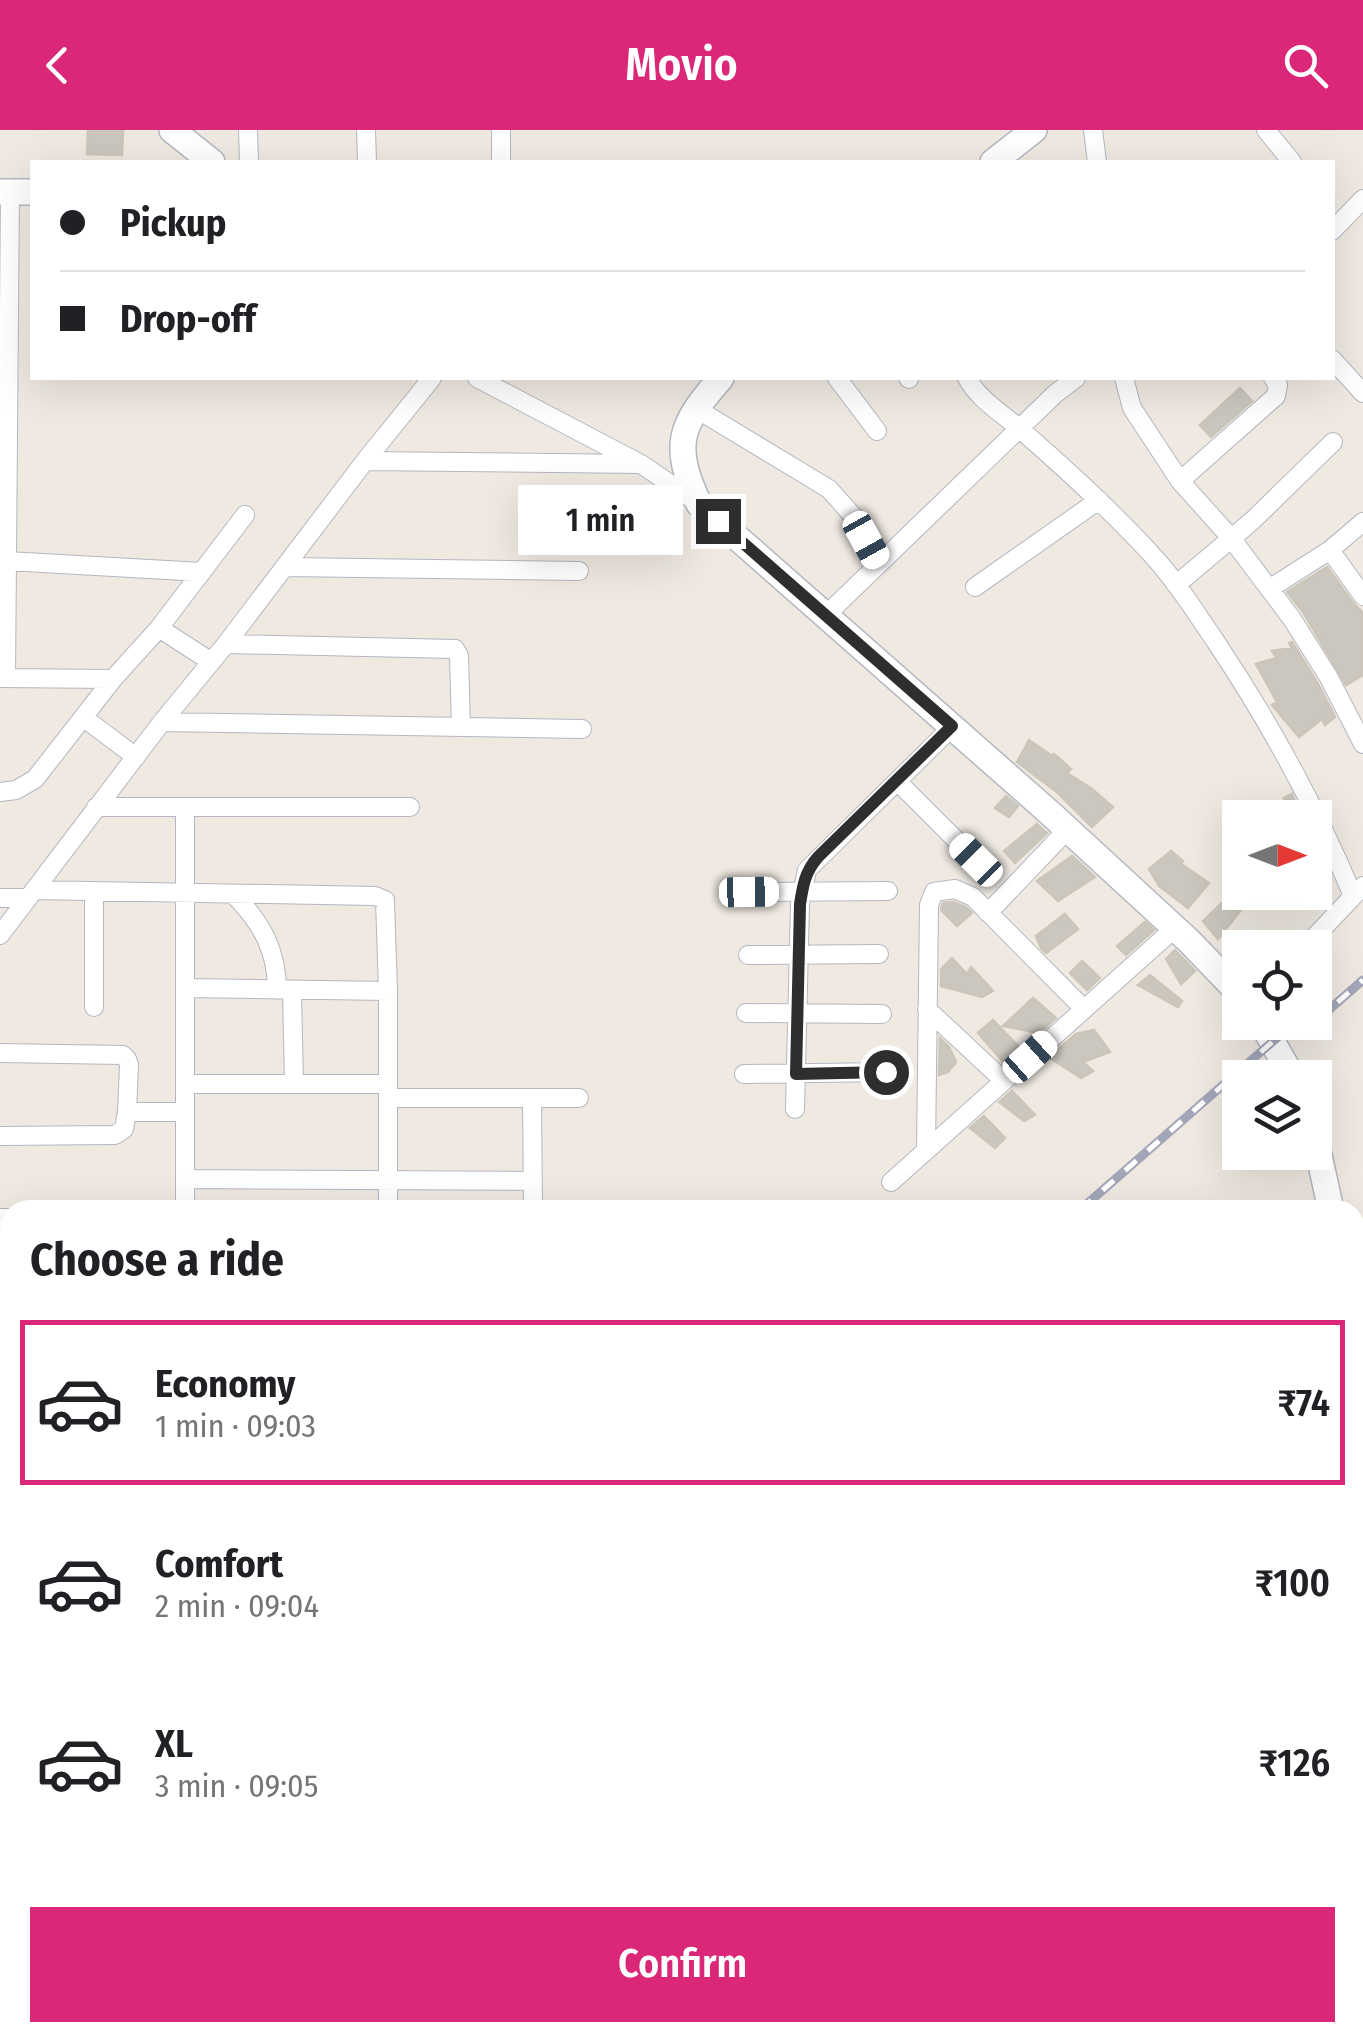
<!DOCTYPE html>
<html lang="en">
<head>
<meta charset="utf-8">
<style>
	:root { --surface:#fff; --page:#f2f2f2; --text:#202124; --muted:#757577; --line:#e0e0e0; --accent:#db2777 }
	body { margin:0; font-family:"Fira Sans Condensed",sans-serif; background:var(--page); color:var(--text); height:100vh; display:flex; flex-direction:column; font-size:38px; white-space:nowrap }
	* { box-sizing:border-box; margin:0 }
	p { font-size:32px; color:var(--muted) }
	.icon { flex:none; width:55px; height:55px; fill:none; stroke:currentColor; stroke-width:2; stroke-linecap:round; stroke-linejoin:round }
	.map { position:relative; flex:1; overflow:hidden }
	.drawer { position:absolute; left:0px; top:1070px; width:1365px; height:842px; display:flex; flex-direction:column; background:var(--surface); border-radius:30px 30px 0 0; box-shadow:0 10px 40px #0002 }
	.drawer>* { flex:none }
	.guide { position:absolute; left:30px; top:30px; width:1305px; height:220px; border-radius:0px; box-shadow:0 10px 40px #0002; display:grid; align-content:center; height:220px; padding:0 30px; background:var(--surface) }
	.needle { width:65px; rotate:90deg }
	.buttons { position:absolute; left:1222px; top:670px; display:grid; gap:20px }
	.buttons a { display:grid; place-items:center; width:110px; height:110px; border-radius:0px; background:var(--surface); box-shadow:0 10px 40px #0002; font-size:50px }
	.end { position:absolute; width:45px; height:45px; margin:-22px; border:12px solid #2e2e2e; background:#fff; box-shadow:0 0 0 5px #fff }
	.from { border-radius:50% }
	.bubble { position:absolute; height:70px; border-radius:0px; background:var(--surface); box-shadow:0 10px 40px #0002; font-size:32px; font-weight:600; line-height:70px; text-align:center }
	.car { position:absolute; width:30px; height:60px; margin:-30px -15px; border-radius:12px; box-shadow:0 0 8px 2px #0007; background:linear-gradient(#fff 24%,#345 0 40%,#fff 0 76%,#345 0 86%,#fff 0) }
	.guide b { display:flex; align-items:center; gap:35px; height:95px; font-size:38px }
	.guide b+b { border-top:2px solid var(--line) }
	.guide i { width:25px; height:25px; background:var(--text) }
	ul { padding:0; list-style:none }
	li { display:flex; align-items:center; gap:30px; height:165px; margin:0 20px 15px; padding:0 10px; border:5px solid transparent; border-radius:0px }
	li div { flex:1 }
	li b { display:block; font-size:38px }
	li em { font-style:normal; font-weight:600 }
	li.on { border-color:var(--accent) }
	li>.icon { width:90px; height:90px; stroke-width:1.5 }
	h2 { padding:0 30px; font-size:45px; line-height:120px }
	.primary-button { display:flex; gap:20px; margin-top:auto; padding:20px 30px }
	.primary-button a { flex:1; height:115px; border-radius:0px; background:var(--accent); color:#fff; font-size:40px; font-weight:600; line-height:115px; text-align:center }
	header { display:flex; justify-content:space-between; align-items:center; height:130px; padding:0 30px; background:var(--accent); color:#fff; font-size:45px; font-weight:600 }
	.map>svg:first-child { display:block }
	.building { fill:#cbc7bf; stroke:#cbc5ba; stroke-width:2.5 }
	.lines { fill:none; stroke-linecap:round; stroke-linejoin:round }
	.street-casing { stroke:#b4b7c1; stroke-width:20 }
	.secondary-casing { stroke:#b4b7c1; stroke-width:28 }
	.street { stroke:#fff; stroke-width:18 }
	.secondary { stroke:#fff; stroke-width:25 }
	.rail-casing { stroke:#a3a6b8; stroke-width:9 }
	.rail { stroke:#fff; stroke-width:5; stroke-dasharray:15; stroke-linecap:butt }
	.route { stroke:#2e2e2e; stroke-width:12 }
</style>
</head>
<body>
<header><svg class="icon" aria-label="back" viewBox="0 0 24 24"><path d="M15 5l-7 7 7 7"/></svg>Movio<svg class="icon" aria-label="search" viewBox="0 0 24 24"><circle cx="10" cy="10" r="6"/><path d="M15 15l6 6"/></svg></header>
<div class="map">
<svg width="1363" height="1911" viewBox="0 0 1363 1911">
	<rect width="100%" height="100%" fill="#efe9e1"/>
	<path class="building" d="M88,0H123L122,25L87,24Z
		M1240,258L1252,271L1211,307L1200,295Z
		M1327,437L1353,473L1363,483V545L1346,555L1303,482L1287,462Z
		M1292,512L1317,552L1335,587L1325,595L1322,589L1299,607L1272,575L1277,572L1256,534L1276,528L1272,521L1292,518L1289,513Z
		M1029,610L1052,626L1054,624L1071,639L1067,643L1092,659L1113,677L1092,697L1057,662L1017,632Z
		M1292,664L1296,674L1303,688H1294L1284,668Z
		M1006,666L1018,676L1009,687L995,678Z
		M1037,694L1047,703L1015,733L1004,721Z
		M1171,721L1183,731L1181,734L1209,753L1188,778L1159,756L1149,739Z
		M1072,726L1095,747L1058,771L1037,751Z
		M1228,767L1244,776L1218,809L1203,791Z
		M953,772L966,777L972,783L957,796L941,780L943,773Z
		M1065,784L1078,799L1046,823L1041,818L1036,806Z
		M1145,792L1154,800L1126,825L1117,816Z
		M1175,820L1195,841L1181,854L1166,829Z
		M952,828L967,844L971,837L993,861L982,867L941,856V839Z
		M1082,831L1100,848L1087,860L1070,843Z
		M1150,845L1182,871L1178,877L1138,855Z
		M1033,868L1056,888L1039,903L1003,896Z
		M993,890L1019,917L1004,933L978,903Z
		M1094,900L1110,922L1083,932L1093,941L1081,948L1049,927L1076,904Z
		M940,908L949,917L956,932L948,942L939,945Z
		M1012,961L1035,985L1024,991L999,972Z
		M984,986L1005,1008L995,1018L970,998Z"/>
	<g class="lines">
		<g class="street-casing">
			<path id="street" d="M248,0L249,32
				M366,0L367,32
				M501,0V32
				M1093,0L1097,32
				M1266,0L1292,32
				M1332,101L1363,69
				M1332,229L1363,263
				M477,248L641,334L698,373
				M837,248L877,301
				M908,248L909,249
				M967,248C979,270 1002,283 1021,300C1067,340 1112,381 1153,426C1177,452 1196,483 1216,512C1270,593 1316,677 1353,766
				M1124,248L1132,278L1180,351L1231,408L1292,489L1328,546L1363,614
				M695,278L829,359L854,387L879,432
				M365,331L641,334
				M1180,351L1276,266L1278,255L1273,248
				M1330,420L1363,466
				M7,431L202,442
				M286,437L579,441
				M1176,455L1252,391L1333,312
				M975,457L1099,370
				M1269,459L1330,420L1363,392
				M825,486L1055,264L1076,248
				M226,514L455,519L459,526L461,597
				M210,531L159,498L245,385
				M0,548L113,549L159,498
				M6,548L10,62
				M84,588L136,627
				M162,592L582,599
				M897,651L976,730
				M0,662L16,660L35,649L113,549
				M96,677H410
				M34,760L375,766L385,770L388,861V1080
				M749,762L888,761
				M234,765C261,792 277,820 277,860
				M0,768H28
				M988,783L1068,699
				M0,805L162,592L226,514L365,331L432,248
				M1304,818L1363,756
				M748,825L879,824
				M185,858L388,861
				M292,860L294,954
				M94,877V761
				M927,879L1004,951
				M746,883L882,884
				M0,923L123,925L127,929L129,935L127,982H185
				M744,944L886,942
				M185,954H388
				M388,968H579
				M532,968L533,1080
				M795,979L800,774L807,740L952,597
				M0,1006L115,1005L124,999L127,982
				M926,1021L929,775L934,762L955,759L973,767L1084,879
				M185,1049L533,1051
				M891,1052L1175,798
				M185,1080V677
				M0,1088H10
				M0,1140H10
				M0,1352H10
				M1355,1366L1363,1365
				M1355,1496H1363
				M1355,1827H1363
				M422,1902V1911
				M519,1902V1911
				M1065,1902V1911
				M1131,1902V1911
				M323,1911V1902
				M684,1911V1902
				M996,1911V1902"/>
		</g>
		<g class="secondary-casing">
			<path id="secondary" d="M172,0L212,32
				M993,32L1034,0
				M0,62H32
				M721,248C680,295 671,314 699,374L1051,684L1189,811L1240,864
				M1261,892L1293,948
				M1315,1007L1331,1080
				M1355,1199L1363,1237"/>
		</g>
		<use href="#street" class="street"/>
		<use href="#secondary" class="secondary"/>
		<g class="rail-casing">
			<path id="rail" d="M1315,892L1363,850
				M1080,1080L1295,892
				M147,1911L156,1902"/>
		</g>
		<use href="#rail" class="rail"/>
	</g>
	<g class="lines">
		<path class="route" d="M718,391L952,596L818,727C805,742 803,755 800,774L796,944L886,942"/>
	</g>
</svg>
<div class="buttons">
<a><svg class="needle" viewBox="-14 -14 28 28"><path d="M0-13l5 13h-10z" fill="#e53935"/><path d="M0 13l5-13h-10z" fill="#757577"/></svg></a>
<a><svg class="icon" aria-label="locate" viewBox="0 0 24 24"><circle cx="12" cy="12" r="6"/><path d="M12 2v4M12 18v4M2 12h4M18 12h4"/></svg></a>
<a><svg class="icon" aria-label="layers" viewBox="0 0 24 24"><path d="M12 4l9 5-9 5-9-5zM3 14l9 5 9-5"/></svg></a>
</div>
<i class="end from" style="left:886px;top:942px"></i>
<i class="end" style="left:718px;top:391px"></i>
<div class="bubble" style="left:518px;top:355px;width:165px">1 min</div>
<i class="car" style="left:866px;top:410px;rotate:151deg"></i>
<i class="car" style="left:976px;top:730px;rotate:315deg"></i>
<i class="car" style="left:749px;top:762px;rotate:89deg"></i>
<i class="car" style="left:1030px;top:927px;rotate:48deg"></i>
<div class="guide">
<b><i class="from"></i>Pickup</b>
<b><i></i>Drop-off</b>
</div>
<section class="drawer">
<h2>Choose a ride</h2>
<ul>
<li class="on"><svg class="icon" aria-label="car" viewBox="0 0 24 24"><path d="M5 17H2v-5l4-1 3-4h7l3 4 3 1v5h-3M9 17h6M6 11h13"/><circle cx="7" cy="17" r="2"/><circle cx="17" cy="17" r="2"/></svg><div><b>Economy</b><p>1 min · 09:03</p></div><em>₹74</em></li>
<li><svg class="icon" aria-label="car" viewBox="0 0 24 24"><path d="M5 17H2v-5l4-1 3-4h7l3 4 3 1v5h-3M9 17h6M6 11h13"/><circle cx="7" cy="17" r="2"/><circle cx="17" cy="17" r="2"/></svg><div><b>Comfort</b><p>2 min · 09:04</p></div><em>₹100</em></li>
<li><svg class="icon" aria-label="car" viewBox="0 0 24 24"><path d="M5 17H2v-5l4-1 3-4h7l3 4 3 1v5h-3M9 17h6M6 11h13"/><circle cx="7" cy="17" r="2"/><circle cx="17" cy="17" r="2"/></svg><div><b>XL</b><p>3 min · 09:05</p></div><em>₹126</em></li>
</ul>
<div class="primary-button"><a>Confirm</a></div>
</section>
</div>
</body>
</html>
